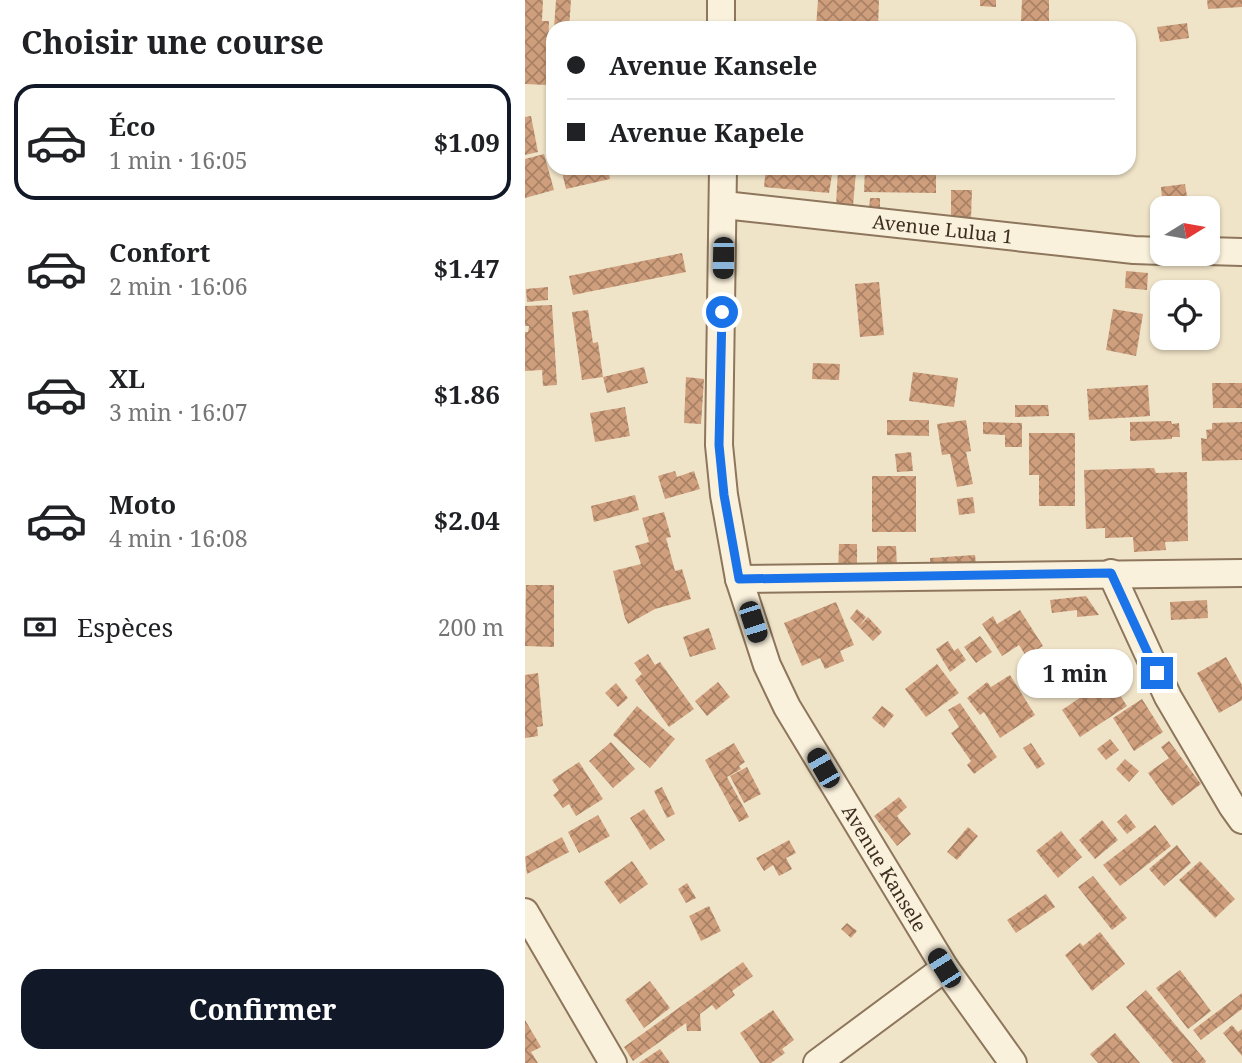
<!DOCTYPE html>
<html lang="fr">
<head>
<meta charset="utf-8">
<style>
	:root { --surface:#fff; --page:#f2f2f2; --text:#202124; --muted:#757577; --line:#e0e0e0; --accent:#111827 }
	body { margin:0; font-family:"Noto Serif",serif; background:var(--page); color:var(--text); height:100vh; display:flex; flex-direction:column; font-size:26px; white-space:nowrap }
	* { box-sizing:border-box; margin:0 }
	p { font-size:23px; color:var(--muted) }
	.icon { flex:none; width:38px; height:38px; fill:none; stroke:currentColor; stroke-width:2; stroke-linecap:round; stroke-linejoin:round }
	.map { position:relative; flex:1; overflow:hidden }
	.drawer { display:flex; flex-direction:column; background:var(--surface); width:525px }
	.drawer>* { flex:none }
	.top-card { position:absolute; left:21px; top:21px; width:590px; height:154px; border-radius:21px; box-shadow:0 2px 5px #0004; display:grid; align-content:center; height:154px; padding:0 21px; background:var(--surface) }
	.needle { width:46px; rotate:79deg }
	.buttons { position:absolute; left:625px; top:196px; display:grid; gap:14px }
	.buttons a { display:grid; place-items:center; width:70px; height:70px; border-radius:14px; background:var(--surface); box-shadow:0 2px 5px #0004; font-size:35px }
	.end { position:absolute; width:32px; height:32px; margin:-16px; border:9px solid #1a73e8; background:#fff; box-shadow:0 0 0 4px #fff }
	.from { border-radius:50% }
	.bubble { position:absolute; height:49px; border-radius:21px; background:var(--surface); box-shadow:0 2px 5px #0004; font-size:23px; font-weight:700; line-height:49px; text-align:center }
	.car { position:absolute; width:21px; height:42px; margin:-21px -10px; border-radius:9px; box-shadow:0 0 5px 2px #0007; background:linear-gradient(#222 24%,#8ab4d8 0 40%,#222 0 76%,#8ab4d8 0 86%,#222 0) }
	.top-card b { display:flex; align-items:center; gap:24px; height:66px; font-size:26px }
	.top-card b+b { border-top:2px solid var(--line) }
	.top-card i { width:18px; height:18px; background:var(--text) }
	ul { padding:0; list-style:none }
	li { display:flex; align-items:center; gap:21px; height:116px; margin:0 14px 10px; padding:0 7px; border:4px solid transparent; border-radius:21px }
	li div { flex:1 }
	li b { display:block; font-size:26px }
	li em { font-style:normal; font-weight:700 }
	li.on { border-color:var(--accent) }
	li>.icon { width:63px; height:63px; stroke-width:1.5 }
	h2 { padding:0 21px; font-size:32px; line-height:84px }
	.pay { display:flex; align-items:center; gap:18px; height:77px; padding:0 21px; font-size:26px }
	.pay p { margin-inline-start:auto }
	.cta { display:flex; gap:14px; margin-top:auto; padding:14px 21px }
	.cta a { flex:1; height:80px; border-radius:21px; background:var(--accent); color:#fff; font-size:28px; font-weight:700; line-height:80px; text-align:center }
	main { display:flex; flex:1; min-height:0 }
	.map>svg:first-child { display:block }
	.building { fill:url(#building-cross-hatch) }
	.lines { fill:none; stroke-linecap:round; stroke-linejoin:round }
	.minor-casing { stroke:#8d765c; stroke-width:30 }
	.minor { stroke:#faf1dc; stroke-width:26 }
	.route { stroke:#1a73e8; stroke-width:9 }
	.labels { text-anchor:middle; stroke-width:7; stroke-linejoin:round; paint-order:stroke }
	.street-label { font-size:19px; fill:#3d2e20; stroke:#f7eed8 }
</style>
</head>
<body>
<main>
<section class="drawer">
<h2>Choisir une course</h2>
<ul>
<li class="on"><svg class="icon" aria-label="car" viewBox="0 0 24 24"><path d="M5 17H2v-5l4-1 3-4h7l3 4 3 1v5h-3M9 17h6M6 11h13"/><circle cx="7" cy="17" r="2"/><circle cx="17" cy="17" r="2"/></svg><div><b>Éco</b><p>1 min · 16:05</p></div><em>$1.09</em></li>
<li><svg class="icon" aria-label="car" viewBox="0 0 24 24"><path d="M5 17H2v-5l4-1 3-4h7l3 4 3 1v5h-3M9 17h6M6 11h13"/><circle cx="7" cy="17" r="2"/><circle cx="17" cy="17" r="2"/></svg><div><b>Confort</b><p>2 min · 16:06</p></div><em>$1.47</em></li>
<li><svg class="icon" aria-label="car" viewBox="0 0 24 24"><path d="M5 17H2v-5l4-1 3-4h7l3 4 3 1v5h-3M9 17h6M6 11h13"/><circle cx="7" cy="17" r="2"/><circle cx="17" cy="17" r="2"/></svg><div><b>XL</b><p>3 min · 16:07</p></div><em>$1.86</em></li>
<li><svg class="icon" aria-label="car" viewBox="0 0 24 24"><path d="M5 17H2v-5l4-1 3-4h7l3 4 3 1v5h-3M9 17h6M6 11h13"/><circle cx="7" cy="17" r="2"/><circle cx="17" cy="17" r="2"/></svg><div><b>Moto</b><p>4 min · 16:08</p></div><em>$2.04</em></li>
</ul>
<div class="pay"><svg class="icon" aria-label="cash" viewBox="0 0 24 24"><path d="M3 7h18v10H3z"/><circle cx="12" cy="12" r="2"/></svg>Espèces<p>200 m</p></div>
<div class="cta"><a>Confirmer</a></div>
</section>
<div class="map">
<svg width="717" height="1063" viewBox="0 0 717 1063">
	<defs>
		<pattern id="building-cross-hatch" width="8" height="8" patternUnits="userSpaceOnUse" patternTransform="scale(1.75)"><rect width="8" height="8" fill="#cf9f7d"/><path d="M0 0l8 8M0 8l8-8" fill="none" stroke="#a98266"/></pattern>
	</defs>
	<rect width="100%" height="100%" fill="#f0e4c8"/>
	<path class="building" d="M0,0H18L17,21H24L22,85L0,84Z
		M31,0H46L44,28H29Z
		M293,0H354L353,28H291Z
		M455,0H471V7L455,6Z
		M497,0H524V21H496Z
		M682,0H717V7L683,9Z
		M662,23L664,38L635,42L632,27Z
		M605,36L609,68H604V37Z
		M6,116L13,152L0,155V117Z
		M19,154L29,190L0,198V159Z
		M36,168H83L85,179L41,189Z
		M241,168H308L304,193L239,187Z
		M340,168H411V193L339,192Z
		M313,170L331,172L328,206L311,205Z
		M660,184L664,208H638L636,187Z
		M426,190H447L446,218L426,217Z
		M345,198H355V211H344Z
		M684,198L686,217H682V208H673L672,200Z
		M157,253L161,272L48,295L44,276Z
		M601,271L623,273L622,290L600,288Z
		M354,282L359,335L335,337L330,284Z
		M23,287V300L2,302L1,289Z
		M27,305L32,385L18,386L17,370L0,371V332H3L4,326H0V306Z
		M588,309L618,314L611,356L581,350Z
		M63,310L68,343L73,342L78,377L119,367L123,383L82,393L78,377L57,380L47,312Z
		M288,363L315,364L314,380L287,379Z
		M388,372L433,378L429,407L384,401Z
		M161,377L179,379L176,424L159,423Z
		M687,383H717V408H688Z
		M623,385L625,416L564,420L562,389Z
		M490,405H523L524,416L490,417Z
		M100,407L105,436L70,442L65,413Z
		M362,420H404V436L362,435Z
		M441,420L446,451L441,452L448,484L432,487L425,454L417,455L412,424Z
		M646,421L647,424L654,423L655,437H647V439L605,441V422Z
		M458,422L497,423V447H480V435L458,434Z
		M717,422V460L677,461L676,438L682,439L681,430L687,429V423Z
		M504,433H550V506H514V475H504Z
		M386,452L388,471L372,472L370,454Z
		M629,468L631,473L662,472L663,541L640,542L641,550L609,552L608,537L580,538V528L561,529L559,470Z
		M150,471L152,477L169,471L175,489L140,499L133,476Z
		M347,476H391V532H347Z
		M110,495L114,510L69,522L66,506Z
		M448,497L450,513L434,515L432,499Z
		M139,512L146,537L141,538L150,571L157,569L166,599L130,609L103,624L100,618L88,571L116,564L110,546L124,542L117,518Z
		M314,544H332V576L313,575Z
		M352,546H371L372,567H352Z
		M450,555L452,574L406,572L405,558Z
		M1,585H29V647L0,646Z
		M561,596L574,615L552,617V610L527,613L525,600Z
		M682,600L683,618L646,620L645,602Z
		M311,602L329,645L315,651L319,661L300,669L295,658L277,666L259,623Z
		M332,609L341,617L334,626L343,617L357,632L348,641L325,618Z
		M495,610L518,646L501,656L494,645L477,656L457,624L468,616L472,624Z
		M184,628L191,649L165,657L158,637Z
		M455,636L467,652L451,663L439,647Z
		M423,641L429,651L433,648L441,660L425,672L411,649Z
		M123,654L130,665L135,662L169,709L144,727L110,680L117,674L109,663Z
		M701,657L717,685V700L694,713L672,673Z
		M412,664L434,693L401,717L380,689Z
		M13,673L18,726L12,727L13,736L0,738V675Z
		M485,675L510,715L475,738L459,712L455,715L442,698L462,682L466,687Z
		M584,678L602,706L555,737L537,710Z
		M193,682L205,697L182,716L170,701Z
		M91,683L103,698L93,707L80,693Z
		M617,699L638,732L609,751L588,718Z
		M435,703L472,757L449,774L442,765L446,761L426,733L434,727L423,710Z
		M112,706L150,739L125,768L88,735Z
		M357,706L369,715L359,728L347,718Z
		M585,739L594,750L581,760L572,749Z
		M644,741L676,784L647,806L623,773L644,758L636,747Z
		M86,742L110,769L88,788L64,761Z
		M209,743L220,762L214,766L216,769L202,777L224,817L214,822L180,760Z
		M506,743L520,764L512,769L498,748Z
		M600,759L614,771L604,782L591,769Z
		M54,762L78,799L51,816L44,804L38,808L28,795L34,790L27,780Z
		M222,767L236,794L219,803L205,776Z
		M137,787L150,814L142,818L129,791Z
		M374,797L382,807L372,816L386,834L372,846L349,816Z
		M119,809L140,840L125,850L105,818Z
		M601,814L611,827L602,834L592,822Z
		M73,815L85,836L54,853L43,832Z
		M577,820L593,840L570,859L554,840Z
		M630,825L646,846L595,886L578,865Z
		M443,827L453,836L432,860L422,852Z
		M536,831L557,857L533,878L511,851Z
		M37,837L44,852L2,874L0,857Z
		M264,840L271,853L261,858L267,869L254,876L248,865L239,871L231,858Z
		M652,845L666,863L639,886L624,869Z
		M107,861L123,884L95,904L79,882Z
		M675,861L710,899L690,918L654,880Z
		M568,876L602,918L587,930L553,887Z
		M162,883L171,898L161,903L153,889Z
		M521,894L530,907L491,933L482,920Z
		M184,906L196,931L176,941L164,916Z
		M322,923L332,931L326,938L316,929Z
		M575,932L600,964L567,991L540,955L555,943L558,946Z
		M218,962L228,976L207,991L210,995L191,1010L187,1005L175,1014L176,1031H162L161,1023L108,1061L99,1047Z
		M655,970L686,1011L663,1029L631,988Z
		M125,981L145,1008L119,1028L100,1000Z
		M621,990L681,1061L680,1063H648L601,1007Z
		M717,993V1009L676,1040L668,1030Z
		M248,1010L269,1040L257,1049L260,1053L246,1063H235L215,1033Z
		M0,1020L16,1047L6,1052L13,1063H0Z
		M707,1025L713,1032L717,1029V1056L698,1033Z
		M590,1033L615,1063H573L565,1054Z
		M135,1049L145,1063H114Z"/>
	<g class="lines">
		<g class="minor-casing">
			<g id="minor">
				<path d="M196,0V28"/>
				<path id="s1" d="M198,168L194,445L199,495L214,579L242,665L262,707L420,968L488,1063"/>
				<path id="s2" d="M199,205L609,250L637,251"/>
				<path d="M682,251L717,252"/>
				<path d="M586,573L643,697L707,806L717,820"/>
				<path d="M214,579L717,573"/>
				<path d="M0,912L88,1063"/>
				<path d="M292,1063L420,968"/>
			</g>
		</g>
		<use href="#minor" class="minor"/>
	</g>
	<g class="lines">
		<path class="route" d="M197,312L194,445L199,495L214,579L586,573L632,673"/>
	</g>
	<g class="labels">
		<g class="street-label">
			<text dy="7" stroke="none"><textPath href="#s2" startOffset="220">Avenue Lulua 1</textPath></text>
			<text dy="7" stroke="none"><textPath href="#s1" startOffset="738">Avenue Kansele</textPath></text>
		</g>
	</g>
</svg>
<div class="buttons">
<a><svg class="needle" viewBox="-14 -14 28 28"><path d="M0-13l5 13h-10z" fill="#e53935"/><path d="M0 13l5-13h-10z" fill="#757577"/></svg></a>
<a><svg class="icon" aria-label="locate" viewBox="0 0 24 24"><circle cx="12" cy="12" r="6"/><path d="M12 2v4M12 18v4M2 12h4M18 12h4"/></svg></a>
</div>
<i class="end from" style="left:197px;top:312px"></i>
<i class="end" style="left:632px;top:673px"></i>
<div class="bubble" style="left:492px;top:649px;width:116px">1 min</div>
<i class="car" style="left:198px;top:258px;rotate:181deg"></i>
<i class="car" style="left:228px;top:622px;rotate:162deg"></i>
<i class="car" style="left:298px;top:768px;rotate:330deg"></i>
<i class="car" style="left:419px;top:968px;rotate:328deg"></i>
<div class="top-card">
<b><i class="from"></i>Avenue Kansele</b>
<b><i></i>Avenue Kapele</b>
</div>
</div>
</main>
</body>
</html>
